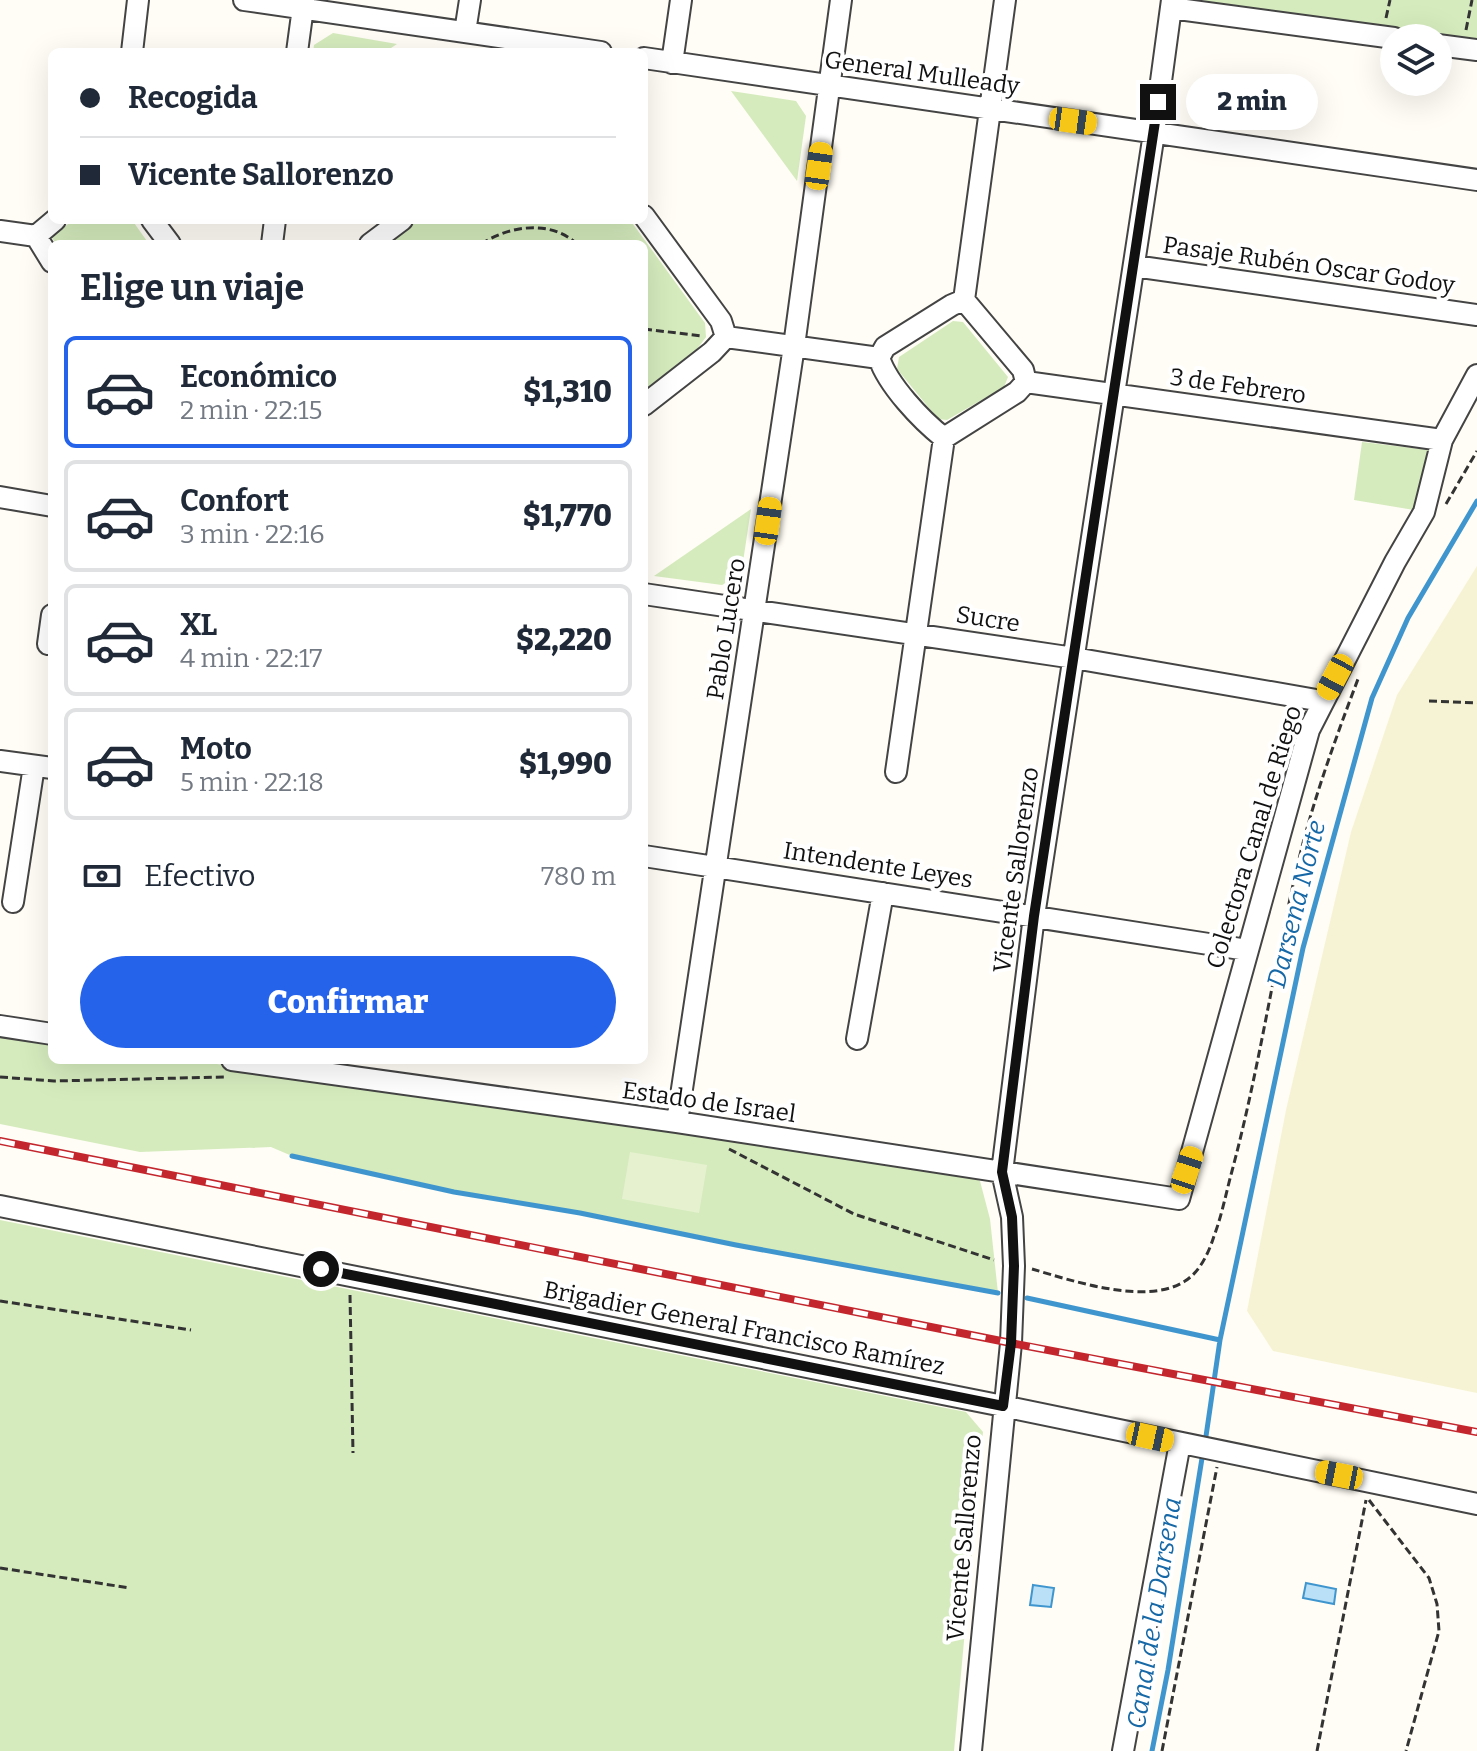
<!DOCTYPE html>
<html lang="es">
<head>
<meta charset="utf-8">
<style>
	:root { --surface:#fff; --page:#f2f2f3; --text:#1f2937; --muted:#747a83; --line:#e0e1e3; --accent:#2563eb }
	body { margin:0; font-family:Bitter,serif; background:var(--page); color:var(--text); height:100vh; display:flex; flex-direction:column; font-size:30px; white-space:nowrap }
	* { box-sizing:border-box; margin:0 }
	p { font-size:26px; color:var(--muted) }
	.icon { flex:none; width:44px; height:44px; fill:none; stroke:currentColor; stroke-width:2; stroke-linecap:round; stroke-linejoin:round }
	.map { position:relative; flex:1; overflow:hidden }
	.details { position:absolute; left:48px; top:240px; width:600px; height:824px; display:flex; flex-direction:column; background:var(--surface); border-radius:12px; box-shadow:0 8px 32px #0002 }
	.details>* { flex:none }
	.top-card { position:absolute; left:48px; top:48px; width:600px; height:176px; border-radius:12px; box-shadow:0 8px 32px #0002; display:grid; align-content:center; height:176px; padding:0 32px; background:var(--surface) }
	.fabs { position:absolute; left:1380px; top:24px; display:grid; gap:16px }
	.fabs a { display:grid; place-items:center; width:72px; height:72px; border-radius:50%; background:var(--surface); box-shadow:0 8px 32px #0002; font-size:40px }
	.end { position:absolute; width:36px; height:36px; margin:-18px; border:10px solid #111; background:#fff; box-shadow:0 0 0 4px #fff }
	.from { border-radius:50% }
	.bubble { position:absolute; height:56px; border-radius:28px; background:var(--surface); box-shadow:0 8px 32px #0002; font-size:26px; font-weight:800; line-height:56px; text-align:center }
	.car { position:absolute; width:24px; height:48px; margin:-24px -12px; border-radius:10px; box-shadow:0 0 6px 2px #0007; background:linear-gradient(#f5c518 24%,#345 0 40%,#f5c518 0 76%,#345 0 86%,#f5c518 0) }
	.top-card b { display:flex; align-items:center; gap:28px; height:76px; font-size:30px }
	.top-card b+b { border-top:2px solid var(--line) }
	.top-card i { width:20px; height:20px; background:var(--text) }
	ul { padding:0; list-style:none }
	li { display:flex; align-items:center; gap:24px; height:112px; margin:0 16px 12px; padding:0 16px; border:4px solid var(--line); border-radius:12px }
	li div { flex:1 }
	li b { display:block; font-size:30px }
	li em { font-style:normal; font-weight:800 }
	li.active { border-color:var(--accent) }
	li>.icon { width:72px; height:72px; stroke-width:1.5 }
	h2 { padding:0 32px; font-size:36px; line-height:96px }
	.pay { display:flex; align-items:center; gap:20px; height:88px; padding:0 32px; font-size:30px }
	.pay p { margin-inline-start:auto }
	.action { display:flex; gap:16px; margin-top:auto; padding:16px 32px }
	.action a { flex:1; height:92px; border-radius:48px; background:var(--accent); color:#fff; font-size:32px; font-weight:800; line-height:92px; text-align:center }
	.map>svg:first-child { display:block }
	.farmland { fill:#f6f3d4 }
	.green { fill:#d5ebbd }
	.pitch { fill:#e6f2cf }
	.water { fill:#b9e0f7; stroke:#3f96cf; stroke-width:2 }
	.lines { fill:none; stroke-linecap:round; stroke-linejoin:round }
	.stream { stroke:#3f96cf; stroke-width:5 }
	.minor-casing { stroke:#444; stroke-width:24 }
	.path { stroke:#333; stroke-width:3; stroke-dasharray:8 4; stroke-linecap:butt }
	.minor { stroke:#fff; stroke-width:20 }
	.rail-casing { stroke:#c4262e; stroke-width:8 }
	.rail { stroke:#fff; stroke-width:5; stroke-dasharray:15; stroke-linecap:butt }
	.route { stroke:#111; stroke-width:10 }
	.labels { text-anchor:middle; stroke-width:8; stroke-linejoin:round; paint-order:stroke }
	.street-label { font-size:24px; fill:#111; stroke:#fff }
	.water-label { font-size:26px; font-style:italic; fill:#1768a6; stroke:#fff }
</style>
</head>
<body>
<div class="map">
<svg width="1477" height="1751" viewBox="0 0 1477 1751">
	<rect width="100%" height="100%" fill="#fffdf5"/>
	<path class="farmland" d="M1477,566V1393L1273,1351L1247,1311L1286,1110L1351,832L1397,695Z"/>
	<path class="green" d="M1199,0H1477V39Z
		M333,33L397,44L385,52H313L314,45Z
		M731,91L796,101L806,116L797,181Z
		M74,220H132L149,244H56L51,236Z
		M415,220H630L705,323L706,337L697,349L644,390V244H383Z
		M953,321L963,322L1008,377L1004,387L947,420L938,419L897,369L899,357Z
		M1362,442L1429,450L1414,510L1354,500Z
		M751,509L741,575L722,585L654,576Z
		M0,1032L52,1040V1060H190L968,1175L980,1181L990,1219L998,1293L736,1245L580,1213L454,1192L292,1156L271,1147L140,1152L0,1124Z
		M0,1220L966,1412L983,1432L954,1751H0Z"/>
	<path class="pitch" d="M630,1152L707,1165L699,1213L622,1199Z"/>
	<path class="water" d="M1306,1583L1336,1589L1334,1604L1303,1598Z
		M1033,1585L1054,1588L1051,1607L1030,1605Z"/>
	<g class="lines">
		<path class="stream" d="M292,1156L454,1192L580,1213L736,1245L998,1293
			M1027,1298L1220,1340
			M1205,1443L1220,1340L1303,948L1372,698L1408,618L1477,501
			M1152,1751L1168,1670L1203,1452"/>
		<g class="minor-casing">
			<path id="minor" d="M244,0L601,52
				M1171,8L1394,38
				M465,32L470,0
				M1438,45L1477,50
				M132,52L138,0
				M297,52L304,0
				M644,58L1477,180
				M672,63L681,0
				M644,216L721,321L726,337
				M152,220L170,244
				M0,231L36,236
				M36,236L52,262
				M36,236L55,220
				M272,244L275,220
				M370,244L402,220
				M1134,266L1477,315
				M964,300L1023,370L1026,382L1017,392L944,438C921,420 888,385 879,358L885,347L952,305Z
				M964,300L1005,0
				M726,337L879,358
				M1026,382L1442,440
				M644,405L712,352L726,337
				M0,497L52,506
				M644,594L1074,658L1322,701
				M48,644L52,615
				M0,761L52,768
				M896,772L944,438
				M644,856L1247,950
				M13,902L34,766
				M0,1026L52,1034
				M857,1039L883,893
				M232,1060L677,1122L1179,1199L1309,730L1395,562L1424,512L1442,440L1477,375
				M677,1122L794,346L841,0
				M0,1206L1003,1406L1477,1504
				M971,1751L1011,1343L1014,1266L1012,1217L1002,1172L1034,916L1154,133L1172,0
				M1123,1751L1180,1443"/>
		</g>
		<path class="path" d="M1386,18L1390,0
			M1466,30L1472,0
			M481,244C509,226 550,219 577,244
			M644,329L702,336
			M1446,504L1477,451
			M1429,701L1477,703
			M0,1077L54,1081L224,1077
			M729,1149L854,1214L994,1260
			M1032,1269C1073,1281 1147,1306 1185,1281C1200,1272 1209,1252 1214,1236C1222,1215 1226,1193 1232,1171C1259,1070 1274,966 1298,863C1313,800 1335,740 1358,679
			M350,1295L353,1453
			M0,1301L191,1330
			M1369,1500L1429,1578L1437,1604L1439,1631L1406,1751
			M0,1568L130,1588
			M1162,1751L1217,1467
			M1317,1751L1366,1500"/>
		<use href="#minor" class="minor"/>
		<g class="rail-casing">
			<path id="rail" d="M0,1141L1011,1343L1477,1432"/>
		</g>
		<use href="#rail" class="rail"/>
	</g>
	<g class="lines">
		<path class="route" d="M321,1269L1003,1406L1011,1343L1014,1266L1012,1217L1002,1172L1034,916L1158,102"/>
	</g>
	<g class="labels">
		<g class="street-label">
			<text transform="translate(922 73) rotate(8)" y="8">General Mulleady</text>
			<text transform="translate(1309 265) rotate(8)" y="8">Pasaje Rubén Oscar Godoy</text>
			<text transform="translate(1238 386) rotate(8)" y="8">3 de Febrero</text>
			<text transform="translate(988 619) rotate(9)" y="8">Sucre</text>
			<text transform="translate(726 629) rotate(-81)" y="8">Pablo Lucero</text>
			<text transform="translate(1254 837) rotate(-73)" y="8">Colectora Canal de Riego</text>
			<text transform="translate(878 865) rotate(9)" y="8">Intendente Leyes</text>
			<text transform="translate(1016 870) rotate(-82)" y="8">Vicente Sallorenzo</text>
			<text transform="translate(709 1102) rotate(8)" y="8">Estado de Israel</text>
			<text transform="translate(744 1328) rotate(11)" y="8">Brigadier General Francisco Ramírez</text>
			<text transform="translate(964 1538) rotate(-85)" y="8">Vicente Sallorenzo</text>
		</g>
		<g class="water-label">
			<text transform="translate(1296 904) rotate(-76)" y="9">Darsena Norte</text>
			<text transform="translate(1154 1613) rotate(-81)" y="9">Canal de la Darsena</text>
		</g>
	</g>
</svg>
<div class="fabs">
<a><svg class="icon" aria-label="layers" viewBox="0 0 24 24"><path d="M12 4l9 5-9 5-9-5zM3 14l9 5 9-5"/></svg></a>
</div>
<i class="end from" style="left:321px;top:1269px"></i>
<i class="end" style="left:1158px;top:102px"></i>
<div class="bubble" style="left:1186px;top:74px;width:132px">2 min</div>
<i class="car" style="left:1073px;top:121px;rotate:98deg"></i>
<i class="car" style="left:819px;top:166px;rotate:8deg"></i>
<i class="car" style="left:768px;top:521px;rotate:8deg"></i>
<i class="car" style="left:1335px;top:677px;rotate:208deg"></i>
<i class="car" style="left:1187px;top:1170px;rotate:18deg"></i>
<i class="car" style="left:1150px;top:1437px;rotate:102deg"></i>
<i class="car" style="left:1339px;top:1475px;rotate:281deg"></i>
<div class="top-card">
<b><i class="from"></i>Recogida</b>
<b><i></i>Vicente Sallorenzo</b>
</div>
<section class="details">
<h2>Elige un viaje</h2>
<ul>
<li class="active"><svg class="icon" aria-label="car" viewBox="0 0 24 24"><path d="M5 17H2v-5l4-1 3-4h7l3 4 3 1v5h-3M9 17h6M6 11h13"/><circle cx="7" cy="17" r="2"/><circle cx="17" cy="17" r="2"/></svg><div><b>Económico</b><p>2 min · 22:15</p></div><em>$1,310</em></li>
<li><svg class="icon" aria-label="car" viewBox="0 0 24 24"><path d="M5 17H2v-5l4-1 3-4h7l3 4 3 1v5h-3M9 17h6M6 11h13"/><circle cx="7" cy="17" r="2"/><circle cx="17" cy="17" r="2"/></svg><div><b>Confort</b><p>3 min · 22:16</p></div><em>$1,770</em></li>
<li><svg class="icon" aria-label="car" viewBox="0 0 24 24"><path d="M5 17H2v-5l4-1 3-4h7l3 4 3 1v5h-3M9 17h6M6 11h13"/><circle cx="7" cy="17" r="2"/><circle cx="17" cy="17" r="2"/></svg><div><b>XL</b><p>4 min · 22:17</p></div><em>$2,220</em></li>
<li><svg class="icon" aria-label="car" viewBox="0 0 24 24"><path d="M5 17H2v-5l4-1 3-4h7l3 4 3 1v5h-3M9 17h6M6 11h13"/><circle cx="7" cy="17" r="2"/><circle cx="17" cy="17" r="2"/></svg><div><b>Moto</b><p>5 min · 22:18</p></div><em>$1,990</em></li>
</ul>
<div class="pay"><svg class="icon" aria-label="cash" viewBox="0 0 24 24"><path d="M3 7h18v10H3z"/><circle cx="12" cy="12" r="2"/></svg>Efectivo<p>780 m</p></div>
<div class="action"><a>Confirmar</a></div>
</section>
</div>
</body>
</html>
